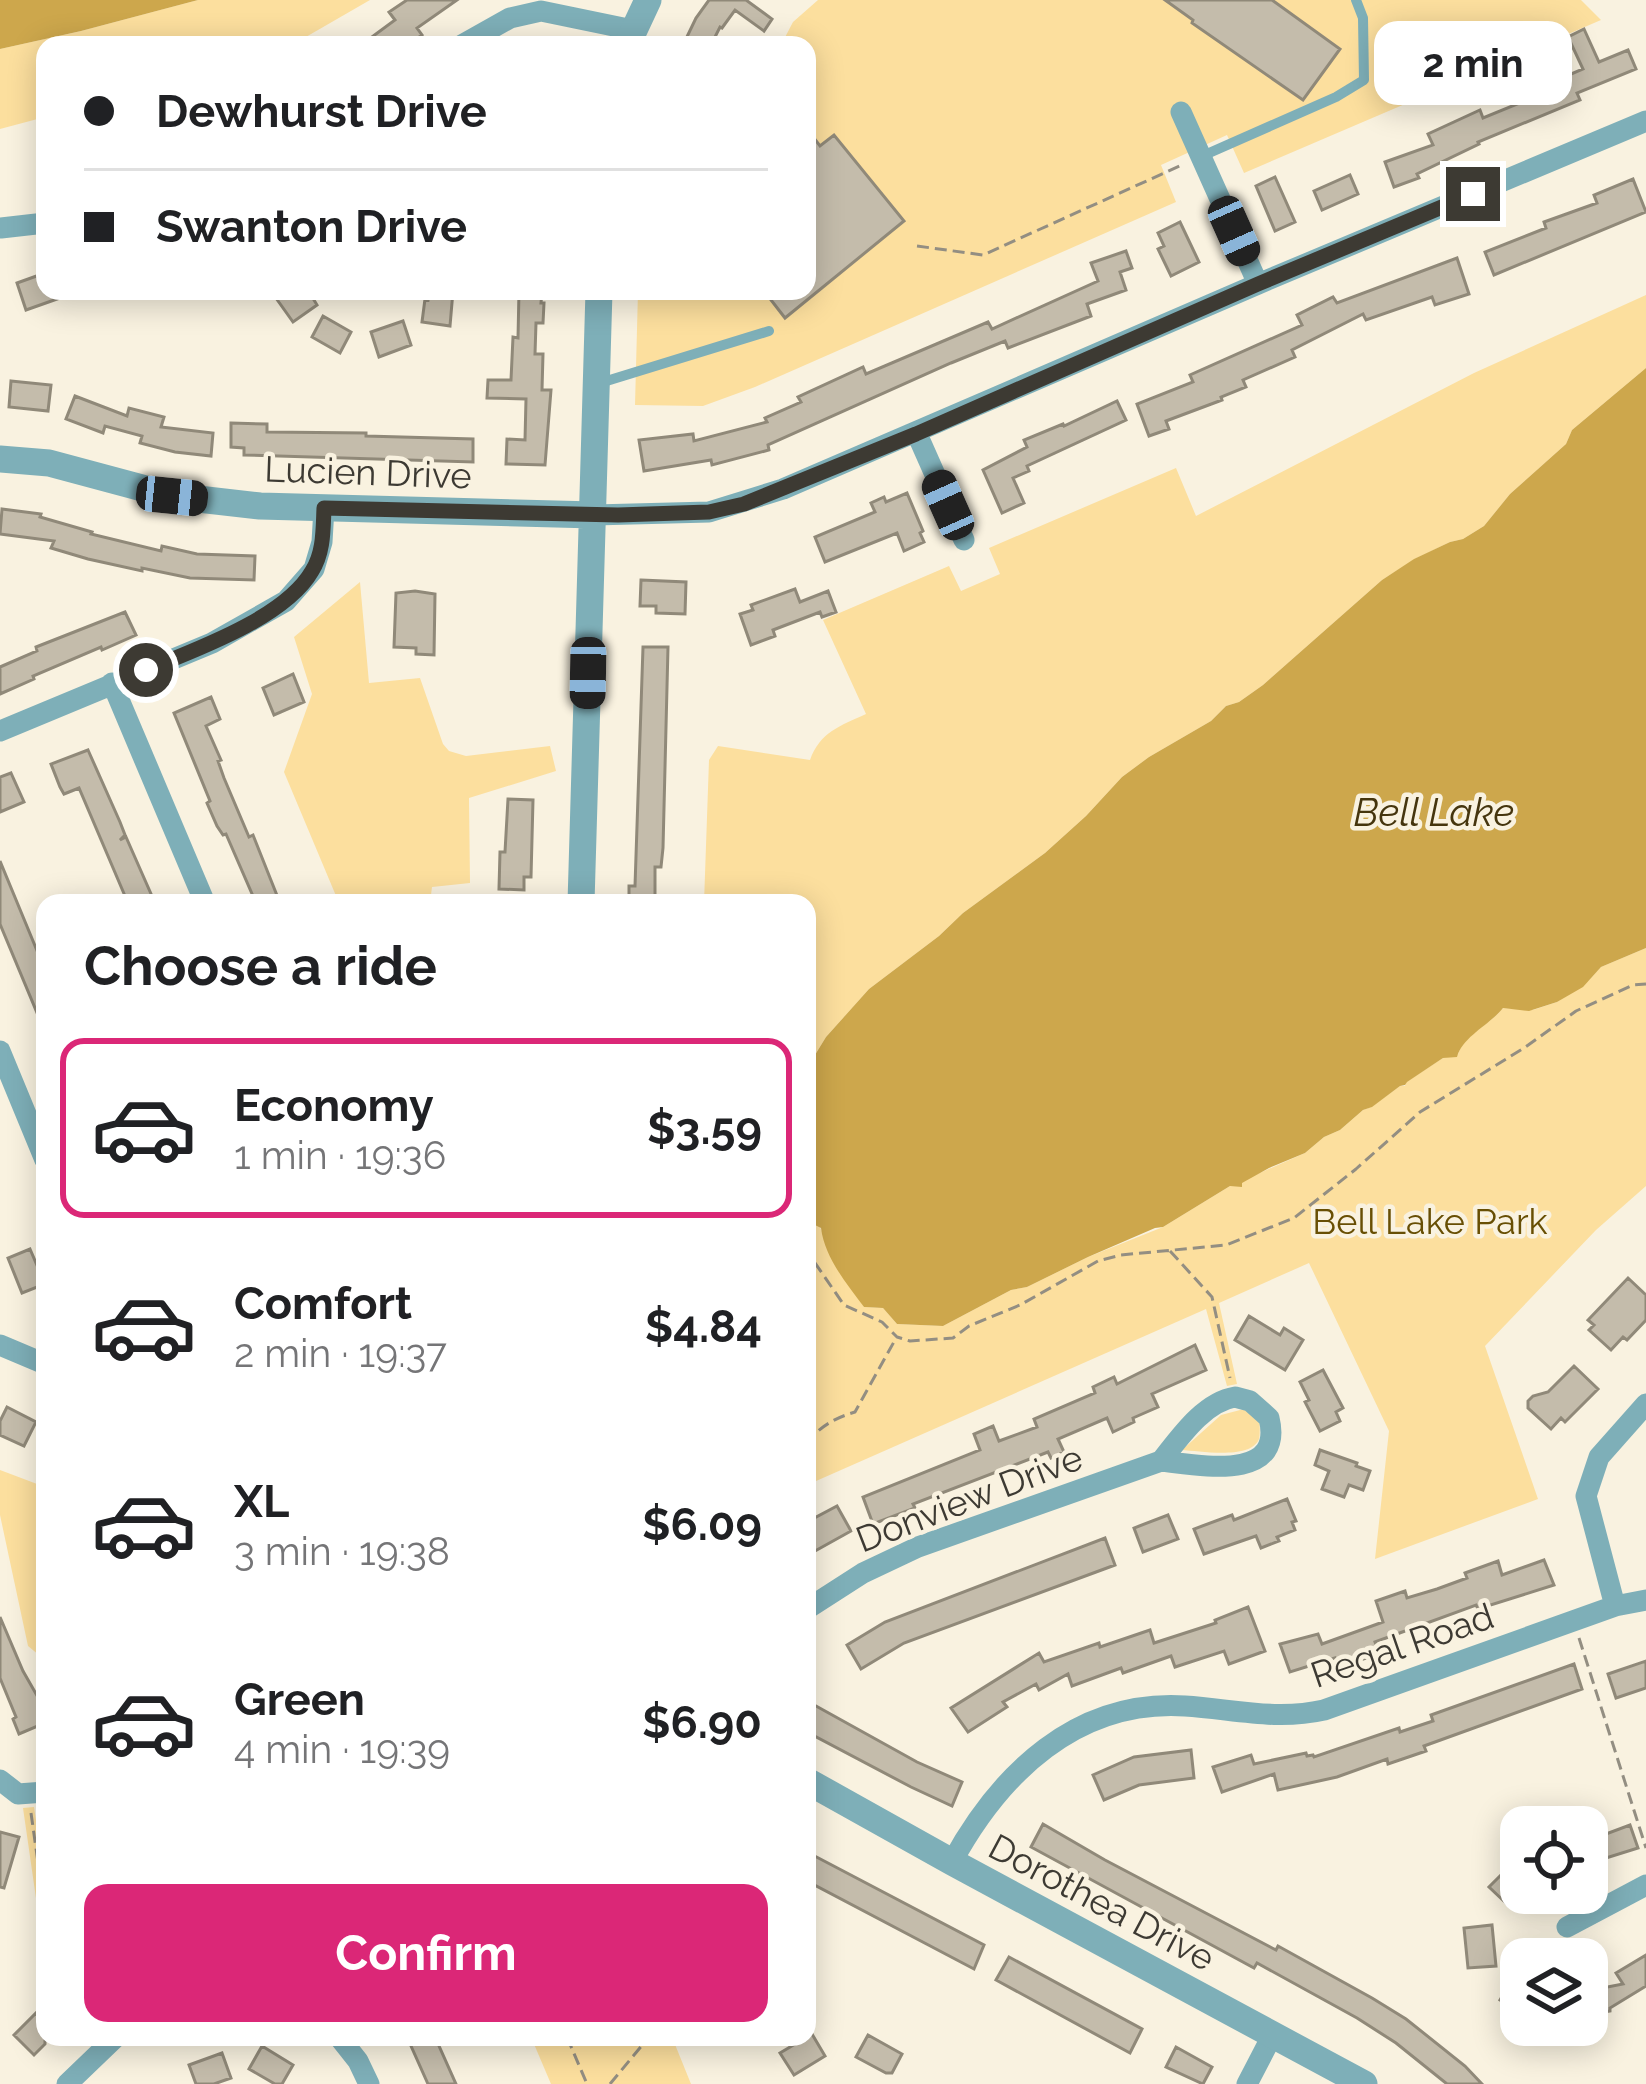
<!DOCTYPE html>
<html lang="en">
<head>
<meta charset="utf-8">
<style>
	:root { --surface:#fff; --page:#f2f2f2; --text:#202124; --muted:#757577; --line:#e0e0e0; --accent:#db2777 }
	body { margin:0; font-family:Raleway,sans-serif; background:var(--page); color:var(--text); height:100vh; display:flex; flex-direction:column; font-size:45px; white-space:nowrap }
	* { box-sizing:border-box; margin:0 }
	p { font-size:39px; color:var(--muted) }
	.icon { flex:none; width:66px; height:66px; fill:none; stroke:currentColor; stroke-width:2; stroke-linecap:round; stroke-linejoin:round }
	.map { position:relative; flex:1; overflow:hidden }
	.drawer { position:absolute; left:36px; top:894px; width:780px; height:1152px; display:flex; flex-direction:column; background:var(--surface); border-radius:24px; box-shadow:0 6px 30px #0003 }
	.drawer>* { flex:none }
	.banner { position:absolute; left:36px; top:36px; width:780px; height:264px; border-radius:24px; box-shadow:0 6px 30px #0003; display:grid; align-content:center; height:264px; padding:0 48px; background:var(--surface) }
	.controls { position:absolute; left:1500px; top:1806px; display:grid; gap:24px }
	.controls a { display:grid; place-items:center; width:108px; height:108px; border-radius:24px; background:var(--surface); box-shadow:0 6px 30px #0003; font-size:60px }
	.end { position:absolute; width:54px; height:54px; margin:-27px; border:15px solid #3d3a33; background:#fff; box-shadow:0 0 0 6px #fff }
	.from { border-radius:50% }
	.bubble { position:absolute; height:84px; border-radius:24px; background:var(--surface); box-shadow:0 6px 30px #0003; font-size:39px; font-weight:700; line-height:84px; text-align:center }
	.car { position:absolute; width:36px; height:72px; margin:-36px -18px; border-radius:15px; box-shadow:0 0 9px 3px #0007; background:linear-gradient(#222 24%,#8ab4d8 0 40%,#222 0 76%,#8ab4d8 0 86%,#222 0) }
	.banner b { display:flex; align-items:center; gap:42px; height:114px; font-size:45px }
	.banner b+b { border-top:3px solid var(--line) }
	.banner i { width:30px; height:30px; background:var(--text) }
	ul { padding:0; list-style:none }
	li { display:flex; align-items:center; gap:36px; height:180px; margin:0 24px 18px; padding:0 24px; border:6px solid transparent; border-radius:24px }
	li div { flex:1 }
	li b { display:block; font-size:45px }
	li em { font-style:normal; font-weight:700 }
	li.active { border-color:var(--accent) }
	li>.icon { width:108px; height:108px; stroke-width:1.5 }
	h2 { padding:0 48px; font-size:54px; line-height:144px }
	.button { display:flex; gap:24px; margin-top:auto; padding:24px 48px }
	.button a { flex:1; height:138px; border-radius:24px; background:var(--accent); color:#fff; font-size:48px; font-weight:700; line-height:138px; text-align:center }
	.map>svg:first-child { display:block }
	.green { fill:#fcdf9e }
	.water { fill:#cda74c }
	.building { fill:#c4bcab; stroke:#908979; stroke-width:3 }
	.lines { fill:none; stroke-linecap:round; stroke-linejoin:round }
	.path { stroke:#938e82; stroke-width:3; stroke-dasharray:12 6; stroke-linecap:butt }
	.service { stroke:#7eafb8; stroke-width:10 }
	.minor { stroke:#7eafb8; stroke-width:21 }
	.tertiary { stroke:#7eafb8; stroke-width:27 }
	.route { stroke:#3d3a33; stroke-width:15 }
	.labels { text-anchor:middle; stroke-width:9; stroke-linejoin:round; paint-order:stroke }
	.street-label { font-size:36px; fill:#3d3a33; stroke:#f9f2e0 }
	.park-label { font-size:36px; fill:#684f04; stroke:#f9f2e0 }
	.water-label { font-size:39px; font-style:italic; fill:#45350e; stroke:#f9f2e0 }
</style>
</head>
<body>
<div class="map">
<svg width="1646" height="2084" viewBox="0 0 1646 2084">
	<rect width="100%" height="100%" fill="#f9f2e0"/>
	<path class="green" d="M198,0H370L292,45H45V117L0,129V49L81,31Z
		M818,0H1581L1601,20L1244,173L1227,135L1161,165L1176,202L755,387L703,406L635,405L638,291H807V45H781L793,22Z
		M1646,295V368L1572,430L1566,444L1510,494L1484,526L1463,539L1450,542L1415,559L1382,580L1263,685L1239,702L1226,706L1211,721L1149,757L1122,777L1086,816L1045,853L963,913L939,936L869,989L826,1037L807,1068V903H704L709,760L718,746L810,760C820,732 840,726 866,714L823,620L949,566L961,591L1000,574L989,548L1176,468L1196,516L1474,373Z
		M360,582L369,683L420,678L443,744L449,751L466,756L550,746L556,771L469,798L470,883L432,887L430,903H339L284,772L312,694L294,637Z
		M1646,948V1186L1596,1230L1485,1346L1538,1499L1375,1559L1389,1431L1309,1263L1219,1303L1237,1384L1227,1386L1206,1309L807,1485V1204L864,1307L883,1308L897,1324L943,1326L1011,1290L1027,1287L1088,1257L1163,1227L1230,1186L1305,1153L1324,1137L1340,1130L1363,1110L1371,1107L1400,1086H1405L1406,1082L1443,1058L1458,1054C1465,1034 1491,1024 1503,1008L1533,1010L1557,1002L1589,980L1601,967Z
		M1244,1409L1259,1419C1260,1422 1260,1437 1259,1439C1251,1460 1200,1451 1182,1450L1221,1415Z
		M0,1470L45,1487V1660L28,1646L0,1515Z
		M34,1807L45,1881V1925L39,1919L23,1808Z
		M531,2037H672L691,2084H551Z"/>
	<path class="water" d="M0,0H198L81,31L0,49Z
		M1646,368V948L1601,967L1583,987L1557,1002L1529,1011L1503,1008C1491,1024 1463,1036 1457,1057L1443,1058L1407,1082L1405,1085L1400,1086L1372,1107L1363,1110L1340,1130L1324,1137L1305,1153L1269,1168L1242,1183V1187L1230,1186L1163,1227L1155,1228L1088,1257L1027,1287L1011,1290L943,1326L897,1324L883,1308L864,1307C846,1283 825,1258 821,1228L815,1225L807,1204V1068L826,1037L869,989L939,936L963,913L1045,853L1086,816L1122,777L1149,757L1211,721L1226,706L1239,702L1263,685L1382,580L1414,559L1450,542L1463,539L1484,526L1510,494L1566,444L1572,430Z"/>
	<path class="building" d="M407,0H457L417,28L422,35L408,45H361L395,20L389,12Z
		M709,0H746L772,19L764,31L735,10L722,28L720,27L711,45H683L696,18Z
		M1165,0H1272L1340,49L1303,100L1192,23L1193,20Z
		M1584,29L1599,62L1628,50L1636,69L1577,93L1580,100L1478,142L1479,144L1417,174L1419,178L1394,187L1385,162L1433,145L1428,134L1480,110L1483,118L1534,97L1531,91L1583,69L1568,37Z
		M807,129L820,146L834,135L904,221L785,318L764,291H807Z
		M1350,175L1358,194L1322,210L1314,191Z
		M1275,177L1295,222L1275,231L1256,186Z
		M1633,179L1646,212L1494,275L1485,252L1546,228L1544,222L1597,203L1594,195Z
		M1180,222L1199,262L1171,276L1158,249L1164,246L1158,233Z
		M1126,251L1132,268L1120,272L1126,290L1087,304L1091,316L1008,348L1005,341L951,363L768,445L769,450L712,465L711,460L644,471L639,440L693,434L694,441L767,422L765,418L801,402L798,397L863,367L866,374L988,322L992,329L1098,281L1091,263Z
		M1457,258L1469,294L1435,305L1432,297L1366,320L1363,314L1292,350L1295,357L1243,380L1246,387L1221,397L1222,400L1166,421L1169,429L1149,436L1137,404L1193,382L1190,375L1302,325L1297,315L1333,297L1337,303Z
		M45,273V291L74,293L26,310L17,283Z
		M271,291H302L311,295L317,305L293,322Z
		M429,291H453L450,326L422,322L425,299L428,300Z
		M519,291H542L541,303H544L543,323H536L535,354H543L542,390H551L545,465L506,464L507,439L525,440L526,399L487,398L488,380H511L513,337L518,338Z
		M323,316L351,332L340,353L312,337Z
		M403,321L411,345L379,357L371,332Z
		M11,381L51,385L48,411L9,407Z
		M75,396L127,416L129,408L164,417L161,427L213,433L211,456L175,452L140,443L142,436L105,426L103,433L66,419Z
		M1117,401L1126,420L1027,466L1029,471L1013,478L1024,503L1002,513L983,470L1027,447L1024,440L1063,424L1064,426Z
		M231,423L267,424V432L366,433V436L473,439V462L244,455V448L231,447Z
		M907,493L923,531L920,533L924,542L904,551L897,533L825,562L815,537L875,512L871,503L884,497L886,502Z
		M2,509L41,514L40,517L92,532L91,534L161,551L162,546L197,554L255,556L254,580L190,578L142,568V571L88,559L51,548L54,541L0,534Z
		M641,580L686,582L685,614L656,613V606H640Z
		M795,589L800,602L828,591L836,612L822,617L820,612L773,630L775,636L751,645L740,614L753,610L751,605Z
		M415,591L435,594L434,655L416,654V648L394,647L396,593Z
		M125,612L136,635L102,650L101,647L33,676L34,679L0,694V667L37,651L36,647Z
		M643,647H668L663,848L661,867H655V903H629V886H635Z
		M293,674L304,702L274,715L263,688Z
		M211,697L220,719L206,726L221,760L218,761L224,778L249,837L253,835L280,903H256L226,834L223,835L217,826L207,803L210,801L174,713Z
		M88,750L120,822L125,835L120,840L126,837L155,903H128L79,788L64,794L60,787L51,764Z
		M11,773L24,802L0,812V777Z
		M508,799L533,800L531,877H524V890L499,889L500,852H505Z
		M0,861L45,970V1032L0,924Z
		M30,1249L45,1284L22,1293L8,1258Z
		M1628,1278L1646,1295V1320L1627,1340L1623,1337L1611,1350L1589,1330L1594,1325L1588,1320Z
		M1249,1316L1280,1335L1284,1328L1303,1340L1285,1370L1235,1340Z
		M1195,1345L1206,1370L1152,1394L1158,1407L1133,1418L1134,1422L1113,1432L1107,1418L1058,1439L1064,1452L1051,1458L1048,1452L913,1504L915,1508L873,1524L863,1497L980,1450L974,1434L993,1426L999,1441L1037,1427L1034,1419L1095,1393L1093,1387L1114,1377L1117,1384Z
		M1574,1366L1598,1389L1565,1422L1561,1418L1551,1429L1528,1408V1401L1533,1396L1548,1392Z
		M1323,1370L1343,1408L1336,1412L1340,1421L1320,1431L1305,1402L1309,1400L1300,1382Z
		M7,1407L36,1422L24,1446L0,1435V1421Z
		M1320,1450L1357,1463L1356,1466L1370,1471L1363,1490L1349,1485L1344,1497L1322,1489L1329,1471L1315,1465Z
		M1287,1499L1296,1521L1292,1522L1295,1530L1277,1537L1279,1541L1261,1548L1256,1536L1204,1554L1194,1529L1232,1515L1234,1520Z
		M837,1506L851,1531L815,1551L807,1537V1522Z
		M1168,1515L1178,1539L1143,1552L1134,1528Z
		M1105,1538L1115,1565L904,1643L861,1669L847,1645L885,1622Z
		M1544,1560L1554,1585L1478,1609L1476,1605L1375,1642L1378,1650L1365,1655L1366,1658L1338,1668L1335,1658L1290,1672L1280,1644L1318,1634L1322,1644L1383,1622L1376,1601L1405,1591L1407,1598L1437,1589L1467,1578L1465,1573L1498,1561L1502,1575Z
		M1248,1607L1265,1651L1229,1664L1224,1651L1175,1667L1171,1656L1123,1673L1121,1668L1072,1686L1068,1674L1039,1690L1036,1684L1003,1702L1007,1707L968,1732L951,1708L1039,1653L1044,1662L1099,1643L1100,1647L1150,1630L1154,1643L1216,1623L1215,1620Z
		M0,1617L23,1671L43,1706L39,1708L45,1723L19,1734L13,1719L16,1717L0,1678Z
		M1646,1661V1688L1616,1698L1608,1674Z
		M1574,1664L1582,1689L1424,1746L1426,1751L1388,1764L1387,1759L1337,1777L1278,1790L1274,1774L1222,1792L1213,1767L1251,1755L1254,1764L1306,1753L1307,1756L1313,1755L1314,1757L1399,1728L1400,1732L1433,1721L1431,1715Z
		M807,1701L917,1762L962,1782L952,1806L911,1787L807,1732Z
		M1191,1750L1194,1778L1139,1785L1104,1800L1093,1775L1134,1757Z
		M1043,1824L1105,1860L1276,1950L1278,1946L1372,1998L1406,2019L1465,2066L1482,2084H1447L1396,2043L1357,2018L1257,1963L1254,1968L1031,1847Z
		M1630,1825L1638,1848L1587,1864V1841Z
		M0,1832L19,1837L4,1888L0,1887Z
		M807,1852L984,1945L974,1969L807,1881Z
		M1521,1855V1894L1509,1906L1489,1887Z
		M1492,1925L1496,1966L1468,1968L1464,1928Z
		M1646,1955V1986L1610,2008V2011L1587,2015V1991L1623,1984L1616,1973Z
		M1009,1957L1142,2029L1130,2053L996,1980Z
		M1521,1965V2013L1500,2000Z
		M36,2013L45,2023V2044L34,2055L14,2035Z
		M812,2034L825,2056L794,2075L780,2053Z
		M868,2035L902,2054L892,2073H886L856,2057Z
		M407,2037H435L456,2084H428Z
		M262,2046L293,2065L282,2084H275L249,2069Z
		M1176,2047L1212,2067L1203,2084L1166,2067Z
		M222,2053L231,2078L214,2084H196L189,2065Z"/>
	<g class="lines">
		<path class="path" d="M917,246L983,255L1184,164
			M807,1246L813,1260L844,1305L882,1322L897,1337L910,1341L953,1338L969,1326L1020,1305L1098,1261L1121,1255L1226,1245L1294,1218L1356,1169L1420,1112L1524,1048L1576,1011L1633,985L1646,984
			M1170,1251L1212,1297L1230,1378
			M807,1444C818,1427 835,1418 855,1412L895,1340
			M807,1567L814,1580
			M1579,1638L1646,1848
			M31,1813L45,1912
			M567,2037L587,2084
			M610,2084L649,2037"/>
		<path class="service" d="M1200,157L1336,97L1364,80L1363,18L1356,0
			M600,383L769,331"/>
		<path class="minor" d="M462,45L510,18L541,11L633,30
			M1181,112L1258,284
			M1,228L45,223
			M917,434L964,540
			M594,515L709,512L783,489L1258,284L1646,121
			M112,683L205,903
			M0,731L212,643L286,601L314,569L322,542L324,508
			M0,1051L45,1160
			M0,1345L45,1364
			M1235,1397L1250,1401L1269,1418C1285,1483 1198,1465 1161,1461C1180,1437 1204,1402 1235,1397Z
			M1615,1606L1586,1496L1599,1457L1646,1404
			M807,1609L863,1573L918,1547L1161,1461
			M0,1780L18,1794L45,1792
			M952,1862C1000,1774 1076,1699 1185,1706C1233,1709 1276,1721 1324,1710L1615,1606L1646,1600
			M1567,1927L1646,1885
			M339,2037L358,2061L369,2084
			M67,2084L116,2037
			M1247,2084L1273,2034"/>
		<path class="tertiary" d="M627,45L648,0
			M0,459L49,463L172,496L260,506L594,515
			M581,903L599,291
			M807,1781L952,1862L1364,2084"/>
	</g>
	<g class="lines">
		<path class="route" d="M146,670C195,650 285,618 312,571C324,552 323,529 324,508L618,515L709,512L744,504L916,434L1258,284L1473,194"/>
	</g>
	<g class="labels">
		<g class="street-label">
			<text transform="translate(368 472) rotate(2)" y="13">Lucien Drive</text>
			<text transform="translate(969 1498) rotate(-21)" y="13">Donview Drive</text>
			<text transform="translate(1402 1645) rotate(-19)" y="13">Regal Road</text>
			<text transform="translate(1102 1902) rotate(28)" y="13">Dorothea Drive</text>
		</g>
		<g class="park-label">
			<text x="1430" y="1234">Bell Lake Park</text>
		</g>
		<g class="water-label">
			<text x="1434" y="826">Bell Lake</text>
		</g>
	</g>
</svg>
<div class="controls">
<a><svg class="icon" aria-label="locate" viewBox="0 0 24 24"><circle cx="12" cy="12" r="6"/><path d="M12 2v4M12 18v4M2 12h4M18 12h4"/></svg></a>
<a><svg class="icon" aria-label="layers" viewBox="0 0 24 24"><path d="M12 4l9 5-9 5-9-5zM3 14l9 5 9-5"/></svg></a>
</div>
<i class="end from" style="left:146px;top:670px"></i>
<i class="end" style="left:1473px;top:194px"></i>
<div class="bubble" style="left:1374px;top:21px;width:198px">2 min</div>
<i class="car" style="left:1234px;top:231px;rotate:156deg"></i>
<i class="car" style="left:172px;top:496px;rotate:96deg"></i>
<i class="car" style="left:948px;top:505px;rotate:336deg"></i>
<i class="car" style="left:588px;top:673px;rotate:181deg"></i>
<div class="banner">
<b><i class="from"></i>Dewhurst Drive</b>
<b><i></i>Swanton Drive</b>
</div>
<section class="drawer">
<h2>Choose a ride</h2>
<ul>
<li class="active"><svg class="icon" aria-label="car" viewBox="0 0 24 24"><path d="M5 17H2v-5l4-1 3-4h7l3 4 3 1v5h-3M9 17h6M6 11h13"/><circle cx="7" cy="17" r="2"/><circle cx="17" cy="17" r="2"/></svg><div><b>Economy</b><p>1 min · 19:36</p></div><em>$3.59</em></li>
<li><svg class="icon" aria-label="car" viewBox="0 0 24 24"><path d="M5 17H2v-5l4-1 3-4h7l3 4 3 1v5h-3M9 17h6M6 11h13"/><circle cx="7" cy="17" r="2"/><circle cx="17" cy="17" r="2"/></svg><div><b>Comfort</b><p>2 min · 19:37</p></div><em>$4.84</em></li>
<li><svg class="icon" aria-label="car" viewBox="0 0 24 24"><path d="M5 17H2v-5l4-1 3-4h7l3 4 3 1v5h-3M9 17h6M6 11h13"/><circle cx="7" cy="17" r="2"/><circle cx="17" cy="17" r="2"/></svg><div><b>XL</b><p>3 min · 19:38</p></div><em>$6.09</em></li>
<li><svg class="icon" aria-label="car" viewBox="0 0 24 24"><path d="M5 17H2v-5l4-1 3-4h7l3 4 3 1v5h-3M9 17h6M6 11h13"/><circle cx="7" cy="17" r="2"/><circle cx="17" cy="17" r="2"/></svg><div><b>Green</b><p>4 min · 19:39</p></div><em>$6.90</em></li>
</ul>
<div class="button"><a>Confirm</a></div>
</section>
</div>
</body>
</html>
